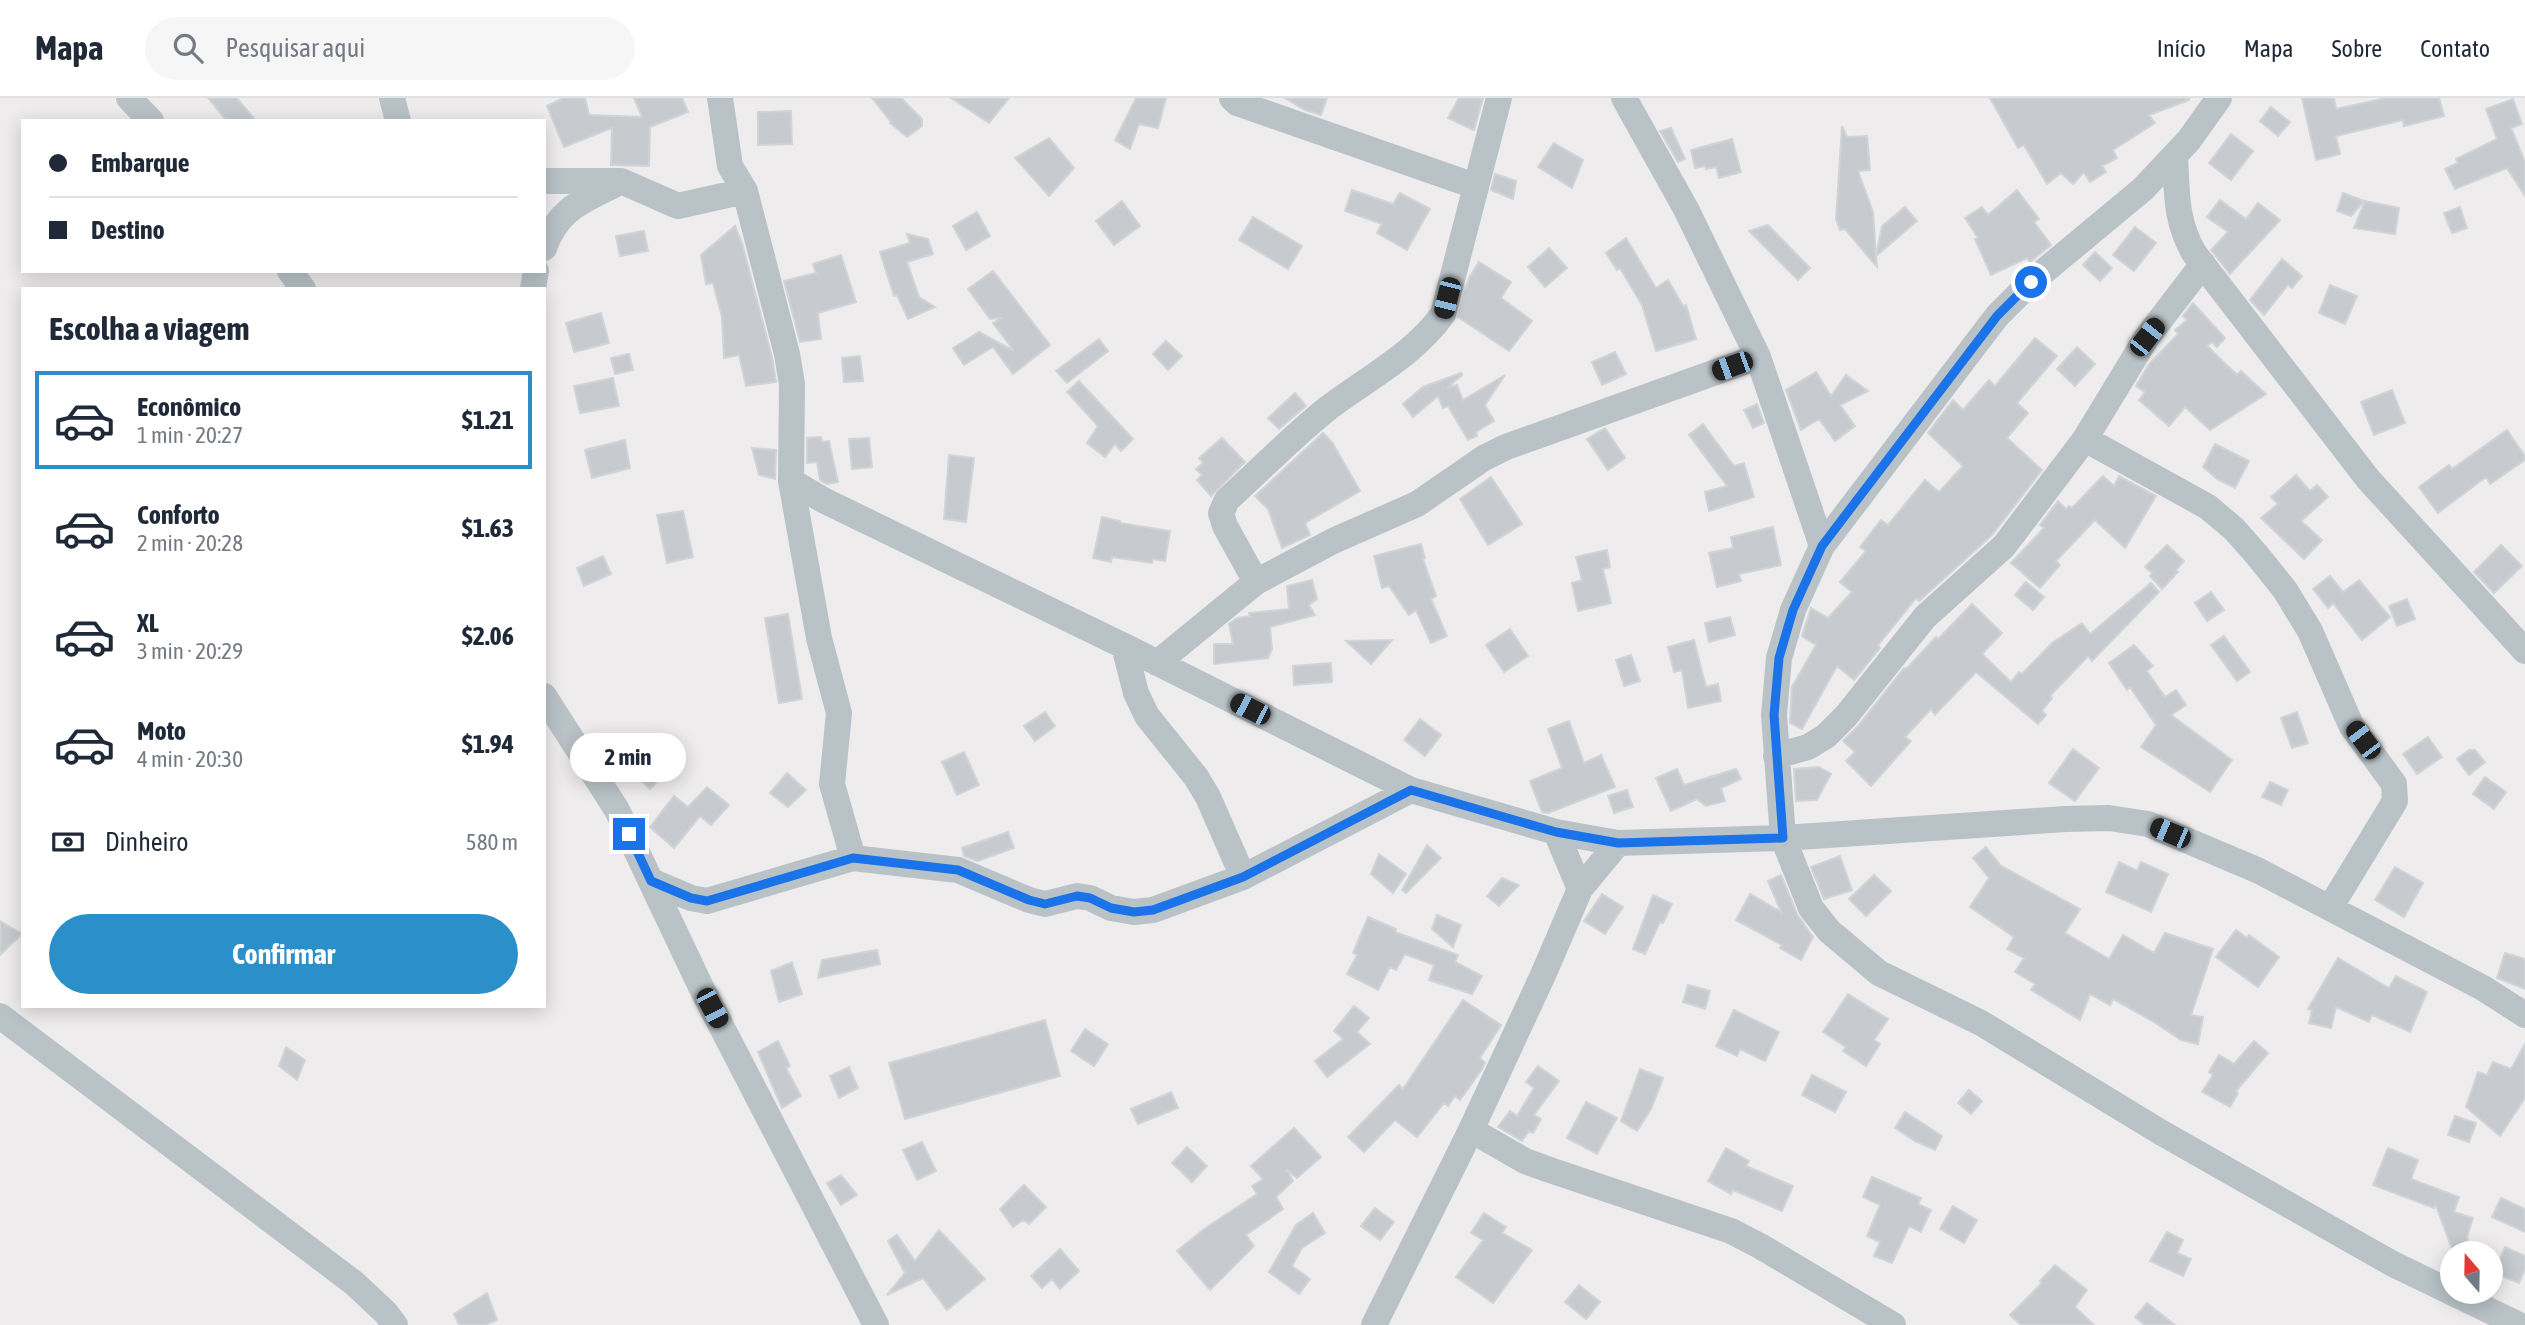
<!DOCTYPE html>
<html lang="pt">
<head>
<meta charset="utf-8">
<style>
	:root { --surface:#fff; --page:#f6f6f7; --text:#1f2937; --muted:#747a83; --line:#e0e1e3; --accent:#2b8fca }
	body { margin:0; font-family:"Asap Condensed",sans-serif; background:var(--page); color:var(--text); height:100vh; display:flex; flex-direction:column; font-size:26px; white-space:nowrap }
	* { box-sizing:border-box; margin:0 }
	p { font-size:23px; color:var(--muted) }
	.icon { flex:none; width:38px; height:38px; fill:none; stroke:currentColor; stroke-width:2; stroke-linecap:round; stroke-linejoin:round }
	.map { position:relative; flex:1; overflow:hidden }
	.drawer { position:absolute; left:21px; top:189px; width:525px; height:721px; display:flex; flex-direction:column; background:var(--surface); border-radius:0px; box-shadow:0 4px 18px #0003 }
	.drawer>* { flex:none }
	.banner { position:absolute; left:21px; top:21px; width:525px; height:154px; border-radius:0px; box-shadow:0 4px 18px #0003; display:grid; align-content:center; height:154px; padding:0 28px; background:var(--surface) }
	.needle { width:46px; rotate:340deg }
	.buttons { position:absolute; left:2440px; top:1143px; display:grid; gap:14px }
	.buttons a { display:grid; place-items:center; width:63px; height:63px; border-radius:50%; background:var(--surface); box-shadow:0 4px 18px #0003; font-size:35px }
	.end { position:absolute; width:32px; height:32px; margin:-16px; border:9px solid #1a73e8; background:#fff; box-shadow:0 0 0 4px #fff }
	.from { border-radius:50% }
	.bubble { position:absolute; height:49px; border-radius:24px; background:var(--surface); box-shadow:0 4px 18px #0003; font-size:23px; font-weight:700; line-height:49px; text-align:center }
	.car { position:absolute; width:21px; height:42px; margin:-21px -10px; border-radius:9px; box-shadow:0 0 5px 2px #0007; background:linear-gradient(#222 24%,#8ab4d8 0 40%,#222 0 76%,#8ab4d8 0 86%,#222 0) }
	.banner b { display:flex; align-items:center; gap:24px; height:66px; font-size:26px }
	.banner b+b { border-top:2px solid var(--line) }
	.banner i { width:18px; height:18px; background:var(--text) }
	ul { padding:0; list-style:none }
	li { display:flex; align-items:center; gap:21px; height:98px; margin:0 14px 10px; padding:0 14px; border:4px solid transparent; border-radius:0px }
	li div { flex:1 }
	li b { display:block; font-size:26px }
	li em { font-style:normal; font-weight:700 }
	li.selected { border-color:var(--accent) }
	li>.icon { width:63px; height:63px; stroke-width:1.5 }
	h2 { padding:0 28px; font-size:32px; line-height:84px }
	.pay { display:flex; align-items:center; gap:18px; height:77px; padding:0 28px; font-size:26px }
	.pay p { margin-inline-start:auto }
	.action { display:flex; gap:14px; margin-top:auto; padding:14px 28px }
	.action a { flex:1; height:80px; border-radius:42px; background:var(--accent); color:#fff; font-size:28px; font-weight:700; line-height:80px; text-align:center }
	header { display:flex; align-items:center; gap:42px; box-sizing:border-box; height:98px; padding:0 35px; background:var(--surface); border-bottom:2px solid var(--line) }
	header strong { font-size:33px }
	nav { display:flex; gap:38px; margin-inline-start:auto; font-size:24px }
	.search { width:490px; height:63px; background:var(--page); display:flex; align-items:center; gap:18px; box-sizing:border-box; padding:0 24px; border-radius:38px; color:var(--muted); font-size:26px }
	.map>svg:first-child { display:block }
	.building { fill:#c7cace; stroke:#d1d4d7; stroke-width:2 }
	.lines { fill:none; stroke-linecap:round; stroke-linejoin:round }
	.minor { stroke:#b9c3c7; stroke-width:26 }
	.route { stroke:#1a73e8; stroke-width:9 }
</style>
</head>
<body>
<header>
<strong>Mapa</strong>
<div class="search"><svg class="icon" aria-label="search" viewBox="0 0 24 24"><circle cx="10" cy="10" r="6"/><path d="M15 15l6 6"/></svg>Pesquisar aqui</div>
<nav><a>Início</a><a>Mapa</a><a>Sobre</a><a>Contato</a></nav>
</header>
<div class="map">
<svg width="2525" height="1227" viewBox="0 0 2525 1227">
	<rect width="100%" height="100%" fill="#efeced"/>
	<path class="building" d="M208,0H237L256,23H227Z
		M563,0H585L589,17L642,19L634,0H682L688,14L650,29L649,68L611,67L612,30L564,49L547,8Z
		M872,0H901L922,21V28L907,39L890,25L891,24Z
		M951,0H1009L989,25Z
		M1136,0H1166L1158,30L1139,26L1130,51L1115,42Z
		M1285,0H1327L1321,17L1305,12Z
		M1459,0H1483L1474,32L1448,20Z
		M1990,0H2189V2L2149,17L2155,25L2113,52L2117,60L2102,68L2106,74L2090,84L2084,74L2073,86L2061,75L2047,86L2024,47L2018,50Z
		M2302,0H2334L2336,11L2386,0H2439L2444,18L2404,28L2403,22L2336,38L2340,56L2316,62Z
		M2513,1L2522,26L2511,30L2525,64V98L2507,70L2455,91L2445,71L2458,65L2456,61L2497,41L2486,11Z
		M2271,9L2290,24L2278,38L2260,23Z
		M791,13L792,46L758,47V14Z
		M1842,28L1847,39L1867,38L1870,72L1858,73L1873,114L1876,158L1882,128L1905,109L1917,123L1876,158L1877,169L1845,131L1840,132L1836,121Z
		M1671,30L1685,61L1678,64L1660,33Z
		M2231,36L2253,53L2231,82L2209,65Z
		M1049,40L1074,70L1049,98L1015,60Z
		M1732,41L1741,74L1719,80L1716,69L1706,71L1705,68L1695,70L1691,52Z
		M1554,45L1583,62L1572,90L1538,69Z
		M1495,76L1516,83L1513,101L1491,92Z
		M1352,92L1393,106L1400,95L1430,111L1407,152L1377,135L1382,126L1345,113Z
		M2017,92L2039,121L2034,124L2051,147L2030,164L2027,160L1991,177L1975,141L1978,140L1965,120L1982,109L1988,117Z
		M2343,95L2364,103L2351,118L2337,113Z
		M2220,102L2246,121L2258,105L2280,122L2230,176L2211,152L2228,134L2207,119Z
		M1122,103L1140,128L1114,147L1096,123Z
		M2365,103L2399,110L2395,136L2354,130Z
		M2460,109L2467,130L2452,135L2444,115Z
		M977,114L990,138L966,152L953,128Z
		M1253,119L1302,148L1288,171L1239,142Z
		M1768,127L1810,170L1798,182L1749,133Z
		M735,128L742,145L772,259L776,284L746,288L739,257L724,260L722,219L713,185L706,186L701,157Z
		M2135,129L2156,145L2134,173L2113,157Z
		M644,133L648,153L620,158L616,138Z
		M907,136L928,141L933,156L907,164L919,199L935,209L908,221L897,197L894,198L880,154L910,145Z
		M1626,140L1656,190L1668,182L1683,208L1686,207L1696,241L1656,253L1642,207L1620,170L1617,172L1606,155Z
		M1549,150L1567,170L1545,189L1528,169Z
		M2095,154L2112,170L2100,183L2083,167Z
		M841,157L856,204L818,215L821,241L800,244L784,183L816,175L813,166Z
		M2282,161L2302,178L2292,190L2288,187L2264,217L2250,202Z
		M1479,164L1511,184L1501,200L1532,223L1509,253L1458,219L1469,180Z
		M993,173L1050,247L1013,276L993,249L964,267L953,250L979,234L1014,253L993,225L1002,220L990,221L968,191Z
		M2330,187L2357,198L2345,226L2319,215Z
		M2193,205L2225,240L2217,249L2212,244L2207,248L2237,277L2241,273L2266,296L2210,332L2185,309L2169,328L2139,302L2145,294L2136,288L2149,266L2178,236L2175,232L2187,222L2183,218Z
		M601,215L609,245L574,254L566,225Z
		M2035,240L2057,258L2017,305L2028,315L2007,340L2042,372L1992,437L1919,503L1916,500L1878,547L1880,550L1854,582L1837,568L1802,631L1790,625L1792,589L1816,547L1802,538L1811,510L1828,520L1852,494L1840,484L1866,453L1860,449L1881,422L1888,427L1925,382L1939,394L1963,368L1928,335L1953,302L1963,312L1989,282L1995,288Z
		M1099,241L1108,253L1067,285L1056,273Z
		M1166,243L1182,258L1168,272L1153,256Z
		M2077,249L2095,266L2075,288L2057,271Z
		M1615,254L1626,276L1602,287L1592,264Z
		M629,256L633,272L615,276L611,260Z
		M860,258L863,283L844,284L842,260Z
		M1816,274L1831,298L1846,277L1868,293L1840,307L1855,328L1835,343L1819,321L1801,332L1786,292Z
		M1461,275L1462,277L1447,290L1457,287L1463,302L1505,277L1485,307L1494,323L1476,334L1477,338L1468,342L1448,308L1443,310L1438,298L1413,319L1403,306L1423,289Z
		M613,280L619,308L580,315L574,288Z
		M1079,283L1133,341L1121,353L1115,346L1105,359L1087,345L1098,328L1067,294Z
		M2392,292L2405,325L2374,337L2361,304Z
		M1295,295L1306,308L1279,331L1268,320Z
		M1757,306L1764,325L1753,330L1744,312Z
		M1703,326L1734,368L1744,365L1754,399L1709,413L1705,394L1727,388L1689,337Z
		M1605,330L1625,360L1608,372L1587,341Z
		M2507,332L2525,358V362L2490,386L2486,379L2438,415L2419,389L2449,367L2452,371Z
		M1323,335L1332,344L1360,393L1305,425L1310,437L1282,450L1268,411L1255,398Z
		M821,339L822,344L829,343L838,384L827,386L820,382L817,364L807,365V340Z
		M869,340L872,369L852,371L849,341Z
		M1222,340L1245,364L1211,398L1197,382L1202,377L1196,371L1203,365L1199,360Z
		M625,342L630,370L592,380L585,352Z
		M2215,346L2249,363L2235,390L2217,381L2203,369Z
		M752,350L776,352L775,381L759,377Z
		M949,357L974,360L966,424L944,421Z
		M2296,377L2310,393L2317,387L2328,399L2301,423L2322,442L2304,461L2261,420L2278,406L2271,399Z
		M2103,378L2114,388L2119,378L2156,398L2125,450L2095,422L2056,463L2060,467L2040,490L2011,465L2044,430L2040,427L2058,403L2066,411L2069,408L2072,410Z
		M1491,379L1522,426L1488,447L1460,401Z
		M683,413L693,459L667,465L657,417Z
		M1102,419L1120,423V425L1170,433L1165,463L1153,461L1152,465L1112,459L1111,464L1093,460Z
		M1773,429L1781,467L1739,476L1741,483L1717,489L1709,455L1733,450L1731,439Z
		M1421,446L1425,460L1423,461L1436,498L1431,501L1447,538L1431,545L1416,512L1409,517L1389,488L1382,490L1374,458Z
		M2167,447L2184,463L2176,472L2178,474L2162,491L2150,478L2152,475L2145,469Z
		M2501,447L2522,468L2494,495L2474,474Z
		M1607,452L1610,469L1603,471L1611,505L1578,513L1572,485L1582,482L1576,459Z
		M603,458L611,476L584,488L577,470Z
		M2330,478L2343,494L2359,482L2390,519L2362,542L2333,505L2328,510L2313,491Z
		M1312,482L1317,501L1309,507L1315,517L1270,529L1272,551L1268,560L1214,566V546H1233L1229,526L1237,520L1250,518L1249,515L1289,511L1287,488Z
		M2026,484L2044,499L2033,512L2015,497Z
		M2151,485L2159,494L2092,563L2088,558L2050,598L2052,600L2042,613L2046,617L2038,626L1976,574L1935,617L1931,611L1905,639L1911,643L1871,688L1846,663L1855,654L1843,643L1858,628L1904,570L1906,571L1936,539L1938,541L1972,506L2002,535L1982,556L2011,584L2019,574L2022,576L2052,545L2082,525L2090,536Z
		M2211,494L2224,512L2207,523L2195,505Z
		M2407,501L2415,521L2397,528L2389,508Z
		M788,516L802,601L779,605L765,520Z
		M1730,519L1735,537L1709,544L1705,525Z
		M1510,531L1528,558L1504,574L1486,547Z
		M2224,538L2250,574L2237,583L2211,547Z
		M1392,542L1371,566L1346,543Z
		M1694,542L1706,589L1718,586L1721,603L1688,610L1682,572L1674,574L1668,549Z
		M2134,547L2153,568L2147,573L2165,599L2176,592L2186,607L2171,617L2232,662L2210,694L2141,649L2156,627L2130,589L2127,592L2109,565Z
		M1631,557L1640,583L1624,588L1616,562Z
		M1331,565L1332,584L1294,587L1293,568Z
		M1045,614L1055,628L1035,643L1024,628Z
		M2297,614L2308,645L2292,650L2281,620Z
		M1420,621L1441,637L1425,658L1404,642Z
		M1569,623L1584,665L1601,657L1615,689L1548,715L1542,714L1530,683L1562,670L1548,631Z
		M2428,639L2442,659L2417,676L2403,656Z
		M662,650L676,663L650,691L636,678Z
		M2073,651L2099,670L2075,703L2049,685Z
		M2469,652H2475L2485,664L2469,677L2457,661Z
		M964,654L979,687L957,697L942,664Z
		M1819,669L1831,676L1817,702L1796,703L1794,671Z
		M1677,671L1684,687L1736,671L1741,681L1721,690L1725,703L1706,708L1697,701L1671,713L1656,680Z
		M787,675L806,692L788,709L770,695Z
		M2485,679L2506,694L2494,711L2473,696Z
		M2270,684L2288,692L2281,707L2262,699Z
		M707,689L729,707L711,727L700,718L674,750L650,729L674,698L688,709Z
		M1627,692L1633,709L1614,715L1608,698Z
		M1008,734L1014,750L978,763L964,758L962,750Z
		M1427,747L1441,760L1406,795L1402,792Z
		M1986,749L2001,768L2080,811L2065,835L2109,861L2123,837L2154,855L2165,835L2213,851L2191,917L2203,919L2198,946L2181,942L2154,924L2113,901L2110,907L2090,896L2080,922L2031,892L2035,886L2015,874L2024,860L2007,851L2014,839L1970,809L1989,780L1973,760Z
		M1379,756L1406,776L1393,795L1371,776Z
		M1840,758L1852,792L1824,801L1811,769Z
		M2119,764L2137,773L2141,764L2168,776L2151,814L2106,794Z
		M2395,769L2423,785L2404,819L2375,802Z
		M1781,777L1797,816L1813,839L1801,862L1780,850L1782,847L1736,822L1750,796L1781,814L1768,783Z
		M1874,777L1891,793L1866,818L1849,801Z
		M1502,780L1519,787L1499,808L1487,798Z
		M1602,796L1623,809L1605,836L1584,823Z
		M1653,797L1672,806L1663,825L1660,824L1645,856L1633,851Z
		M1437,817L1461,827L1453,849L1432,831Z
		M1368,819L1396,831L1395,834L1458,857L1455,864L1482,878L1472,896L1429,882L1434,867L1405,856L1396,872L1390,869L1378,892L1347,876L1357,857L1353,855Z
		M0,823L22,836L0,857Z
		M2236,832L2247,840L2249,837L2279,859L2258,889L2216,859Z
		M877,852L880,866L818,880L822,862Z
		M2505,855L2525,861V891L2497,880Z
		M2338,860L2389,890L2396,878L2427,894L2410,934L2372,917L2369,924L2336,909L2331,930L2309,925L2312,912L2308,911Z
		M792,864L802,896L779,904L771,873Z
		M1688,887L1710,893L1705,911L1683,904Z
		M1848,896L1888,921L1874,942L1880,946L1866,968L1843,953L1846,949L1823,934Z
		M1463,902L1501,927L1480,960L1485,965L1482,971L1460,1002L1455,998L1448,1008L1444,1005L1417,1039L1395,1022L1364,1054L1348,1039L1399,987L1403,991Z
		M1354,908L1369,920L1357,934L1370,946L1327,979L1315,963L1343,941L1334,933Z
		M1734,912L1779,934L1765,963L1740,951L1737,958L1716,948Z
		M1045,922L1060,978L905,1021L889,965Z
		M1085,931L1108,946L1094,968L1071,953Z
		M778,943L790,968L786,970L801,998L782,1010L758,954Z
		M2254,943L2268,955L2236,993L2238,995L2230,1009L2202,994L2213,977L2209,974L2219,957L2234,966Z
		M2525,946V1000L2500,1038L2466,1009L2478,974L2487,977L2493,964L2511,971Z
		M286,949L305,962L297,982L279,968Z
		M1538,968L1559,983L1534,1017L1541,1021L1533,1035L1529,1033L1522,1043L1498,1029L1510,1013L1517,1018L1534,990L1526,984Z
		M849,969L858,990L839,1000L830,978Z
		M1640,971L1663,980L1651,1011L1637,1033L1621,1023Z
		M1812,977L1846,994L1835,1014L1802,997Z
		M1969,992L1982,1003L1971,1016L1958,1005Z
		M1171,994L1178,1010L1138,1026L1131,1011Z
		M1586,1004L1617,1020L1597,1056L1567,1040Z
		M1905,1014L1942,1038L1935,1052L1915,1043L1895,1030Z
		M2455,1018L2476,1025L2469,1044L2448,1037Z
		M1294,1030L1321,1059L1297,1080L1286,1071L1293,1083L1276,1099L1283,1111L1246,1137L1254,1148L1210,1192L1177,1153L1204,1131L1257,1096L1252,1088L1263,1081L1251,1068Z
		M922,1044L936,1073L917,1082L903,1052Z
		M1187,1049L1207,1068L1192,1084L1172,1065Z
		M1726,1050L1749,1063L1746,1068L1793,1088L1782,1113L1733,1092L1731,1096L1708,1083Z
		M2388,1050L2418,1062L2411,1081L2459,1099L2454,1114L2473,1120L2467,1139L2469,1150L2465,1153L2456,1155L2452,1151L2435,1105L2434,1110L2373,1087Z
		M841,1077L857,1097L841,1107L827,1085Z
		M1872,1079L1921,1100L1918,1106L1931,1112L1921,1134L1909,1128L1892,1165L1874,1158L1880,1144L1867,1138L1880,1107L1863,1099Z
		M1024,1087L1046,1109L1029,1126L1023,1122L1013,1129L1000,1111Z
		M2501,1100L2525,1111V1134L2492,1119Z
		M1953,1108L1977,1122L1964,1145L1940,1131Z
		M1375,1110L1394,1124L1380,1142L1361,1128Z
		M1313,1115L1325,1135L1302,1150L1292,1168L1310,1181L1299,1196L1269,1174L1296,1127Z
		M1484,1115L1506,1129L1502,1135L1532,1152L1493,1205L1456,1179L1483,1142L1471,1135Z
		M939,1132L985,1181L947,1212L923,1180L887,1197L905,1175L888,1143L897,1137L915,1163Z
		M2167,1134L2183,1142L2177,1155L2191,1161L2183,1178L2150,1163Z
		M2505,1149L2525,1158V1171L2519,1185L2494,1175Z
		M1060,1151L1079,1173L1060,1191L1052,1181L1042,1190L1031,1178Z
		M2055,1167L2087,1192L2075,1209L2094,1227H2021L2010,1217L2042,1185L2040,1183Z
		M1579,1187L1600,1204L1586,1221L1565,1204Z
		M487,1195L497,1222L485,1227H459L454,1216Z
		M2147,1205L2175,1227H2145L2135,1219Z"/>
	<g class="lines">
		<path class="minor" d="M129,0L151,23
			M392,0L398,23
			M720,0L730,68L745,93L787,256L792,286L791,383L819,540L839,615L832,686L853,760
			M1232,0L1237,5L1475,88
			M1624,0L1686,111L1758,259L1822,448
			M2219,0L2189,42L2143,91L2031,184L1997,218L1822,448L1793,512L1779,560L1774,617L1783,740L1811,810L1829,833L1879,875L1981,925L2162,1035L2393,1166L2519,1227
			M2175,57C2177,94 2175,122 2194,155L2368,381L2525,553
			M544,83H621L678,108L745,93
			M544,150C558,111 582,103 616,86
			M290,173L303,191
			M533,191L536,173
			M2085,341L2208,409L2234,431L2257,457L2285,492L2310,533L2351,627L2394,686L2395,703L2330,810
			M791,383L823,402L1124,548L1411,692L1556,734L1618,745L1783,740L2066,721L2109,720L2148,726L2257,772L2483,890L2525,917
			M1256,484L1225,428L1221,415L1227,402C1260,372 1292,339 1327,311C1366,281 1414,257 1443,216L1499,0
			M1124,548L1136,595L1147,618L1196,679L1208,699L1243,779
			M1157,565L1256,484L1333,443L1417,406L1484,360L1506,349L1758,259
			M544,598L617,712L700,887L876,1227
			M1776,658L1808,649L1826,638L1846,618L1925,519L2004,448L2085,341L2147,239L2203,166
			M1556,734L1580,791
			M651,783L691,800L707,803L853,760L958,772L1029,802L1045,806L1077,798L1090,800L1111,810L1134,814L1153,812L1243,779L1411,692
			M0,918L354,1185L386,1215L395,1227
			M1471,1032L1525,1063L1547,1071L1731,1133L1760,1148L1893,1227
			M1374,1227L1471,1032L1543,877L1580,791L1618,745"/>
	</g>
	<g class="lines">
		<path class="route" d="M629,736L651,783L691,800L707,803L853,760L958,772L1029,802L1045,806L1077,798L1090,800L1111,810L1134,814L1153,812L1243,779L1411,692L1556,734L1618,745L1783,740L1774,617L1779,560L1793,512L1822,448L1997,218L2031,184"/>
	</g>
</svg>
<div class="buttons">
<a><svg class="needle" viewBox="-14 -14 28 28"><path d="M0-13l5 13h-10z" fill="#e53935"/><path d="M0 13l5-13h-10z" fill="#747a83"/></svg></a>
</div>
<i class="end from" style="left:2031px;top:184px"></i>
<i class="end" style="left:629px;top:736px"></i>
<div class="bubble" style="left:570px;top:635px;width:116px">2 min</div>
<i class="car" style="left:1447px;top:200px;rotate:194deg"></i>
<i class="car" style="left:2147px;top:239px;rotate:38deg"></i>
<i class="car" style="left:1732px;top:268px;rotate:250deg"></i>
<i class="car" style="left:1250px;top:611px;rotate:297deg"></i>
<i class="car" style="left:2363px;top:642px;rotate:323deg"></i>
<i class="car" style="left:2170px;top:735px;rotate:293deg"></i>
<i class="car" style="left:712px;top:910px;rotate:152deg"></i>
<div class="banner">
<b><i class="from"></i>Embarque</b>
<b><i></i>Destino</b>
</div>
<section class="drawer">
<h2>Escolha a viagem</h2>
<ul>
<li class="selected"><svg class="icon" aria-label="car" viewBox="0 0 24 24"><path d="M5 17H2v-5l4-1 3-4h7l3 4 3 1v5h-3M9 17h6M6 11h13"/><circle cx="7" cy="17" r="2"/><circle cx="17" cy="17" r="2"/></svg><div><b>Econômico</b><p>1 min · 20:27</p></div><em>$1.21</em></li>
<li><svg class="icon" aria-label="car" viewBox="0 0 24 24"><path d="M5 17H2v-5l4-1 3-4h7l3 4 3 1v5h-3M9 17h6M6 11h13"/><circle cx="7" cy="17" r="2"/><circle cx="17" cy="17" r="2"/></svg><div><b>Conforto</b><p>2 min · 20:28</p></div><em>$1.63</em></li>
<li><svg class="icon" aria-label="car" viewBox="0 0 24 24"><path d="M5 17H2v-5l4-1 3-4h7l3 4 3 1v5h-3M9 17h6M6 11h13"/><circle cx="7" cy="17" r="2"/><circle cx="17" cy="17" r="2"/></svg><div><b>XL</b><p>3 min · 20:29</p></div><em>$2.06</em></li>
<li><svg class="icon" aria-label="car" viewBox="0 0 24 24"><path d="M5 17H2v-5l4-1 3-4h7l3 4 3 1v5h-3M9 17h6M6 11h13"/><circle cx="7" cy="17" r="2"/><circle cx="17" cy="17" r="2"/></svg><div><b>Moto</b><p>4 min · 20:30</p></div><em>$1.94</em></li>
</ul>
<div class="pay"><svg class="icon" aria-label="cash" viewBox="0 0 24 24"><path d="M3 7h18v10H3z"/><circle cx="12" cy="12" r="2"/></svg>Dinheiro<p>580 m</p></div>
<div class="action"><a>Confirmar</a></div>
</section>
</div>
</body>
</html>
